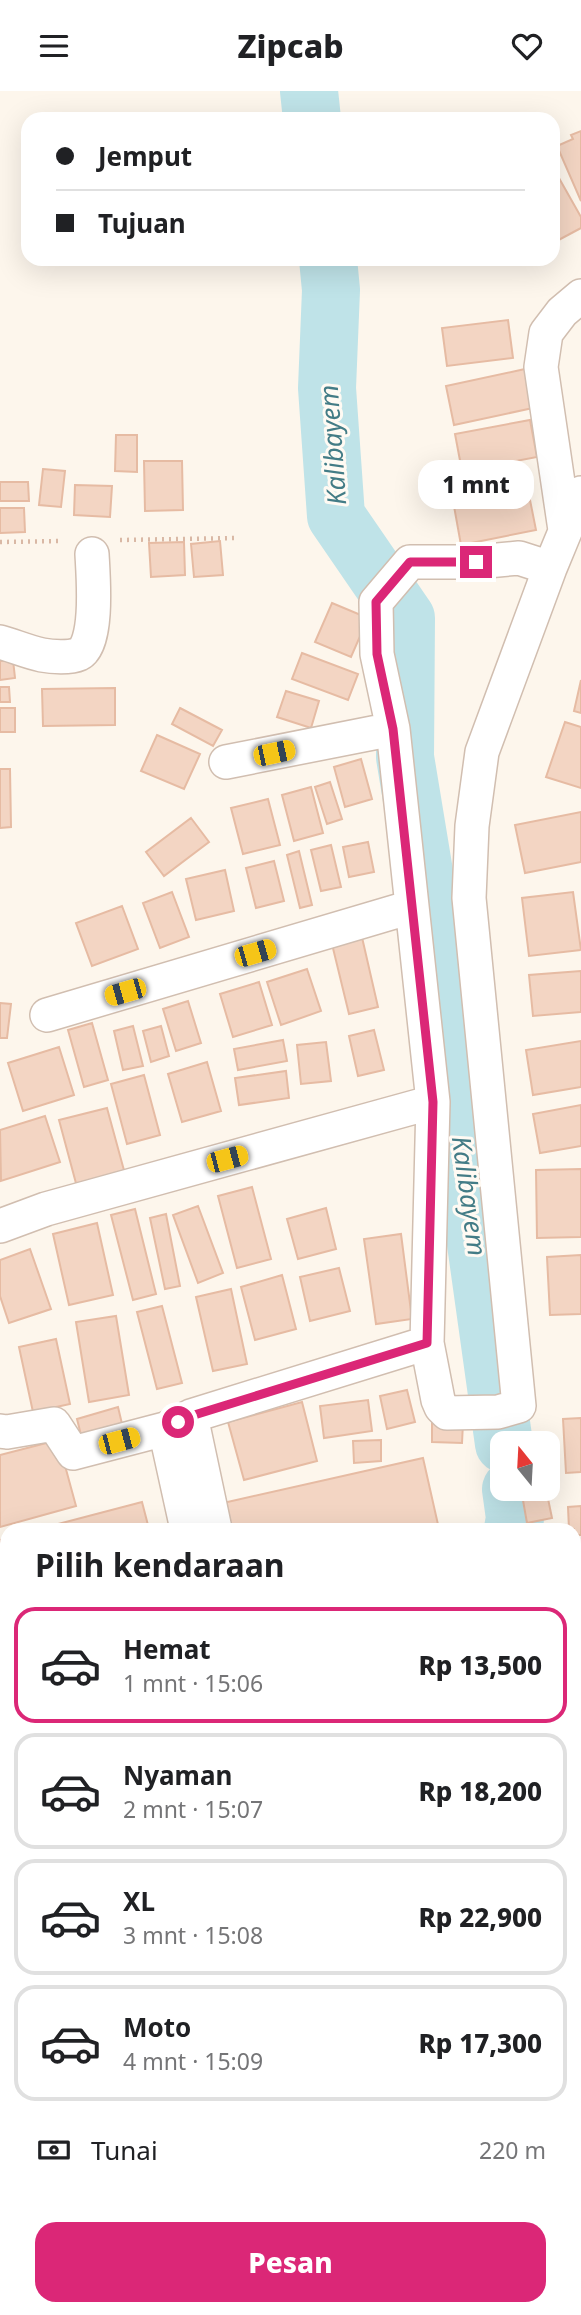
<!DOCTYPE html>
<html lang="id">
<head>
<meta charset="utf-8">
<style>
	:root { --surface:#fff; --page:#f6f6f6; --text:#202124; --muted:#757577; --line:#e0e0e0; --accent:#db2777 }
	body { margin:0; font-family:"Noto Sans",sans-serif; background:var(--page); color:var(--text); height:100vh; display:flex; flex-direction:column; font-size:26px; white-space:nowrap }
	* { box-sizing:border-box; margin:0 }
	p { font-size:23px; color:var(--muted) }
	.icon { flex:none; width:38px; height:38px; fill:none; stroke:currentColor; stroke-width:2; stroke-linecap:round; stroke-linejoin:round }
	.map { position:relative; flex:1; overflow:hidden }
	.sheet { position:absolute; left:0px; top:1432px; width:581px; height:793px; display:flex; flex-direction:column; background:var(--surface); border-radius:21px 21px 0 0; box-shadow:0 7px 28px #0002 }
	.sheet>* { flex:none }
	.top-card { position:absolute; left:21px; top:21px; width:539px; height:154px; border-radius:21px; box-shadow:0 7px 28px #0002; display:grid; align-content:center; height:154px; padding:0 35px; background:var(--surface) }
	.needle { width:46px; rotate:342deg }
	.buttons { position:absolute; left:490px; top:1340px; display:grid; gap:14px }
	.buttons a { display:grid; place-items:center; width:70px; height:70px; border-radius:14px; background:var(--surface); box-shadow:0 7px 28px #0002; font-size:35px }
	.end { position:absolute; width:32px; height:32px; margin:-16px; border:9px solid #db2777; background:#fff; box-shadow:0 0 0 4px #fff }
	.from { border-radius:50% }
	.bubble { position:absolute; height:49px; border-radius:21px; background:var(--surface); box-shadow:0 7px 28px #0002; font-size:23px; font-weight:800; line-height:49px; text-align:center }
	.car { position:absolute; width:21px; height:42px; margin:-21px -10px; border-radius:9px; box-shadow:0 0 5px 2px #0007; background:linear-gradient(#f5c518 24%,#345 0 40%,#f5c518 0 76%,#345 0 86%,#f5c518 0) }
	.top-card b { display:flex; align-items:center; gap:24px; height:66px; font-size:26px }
	.top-card b+b { border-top:2px solid var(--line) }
	.top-card i { width:18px; height:18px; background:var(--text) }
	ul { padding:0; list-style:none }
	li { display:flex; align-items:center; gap:21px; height:116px; margin:0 14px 10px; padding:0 21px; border:4px solid var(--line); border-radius:21px }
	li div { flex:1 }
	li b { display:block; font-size:26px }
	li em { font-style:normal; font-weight:800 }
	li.current { border-color:var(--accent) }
	li>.icon { width:63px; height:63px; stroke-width:1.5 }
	h2 { padding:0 35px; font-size:32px; line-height:84px }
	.pay { display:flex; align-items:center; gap:18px; height:77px; padding:0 35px; font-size:26px }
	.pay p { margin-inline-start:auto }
	.primary-button { display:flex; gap:14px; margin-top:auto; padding:14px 35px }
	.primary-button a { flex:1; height:80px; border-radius:21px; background:var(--accent); color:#fff; font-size:28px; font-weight:800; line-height:80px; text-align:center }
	header { display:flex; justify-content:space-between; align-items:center; height:91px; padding:0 35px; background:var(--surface); font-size:32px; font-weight:800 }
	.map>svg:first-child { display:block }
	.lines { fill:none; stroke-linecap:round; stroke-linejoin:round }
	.river { stroke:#bfe3e8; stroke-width:58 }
	.building { fill:#f3d5c3; stroke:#e6bba3; stroke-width:2 }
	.minor-casing { stroke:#d1beb0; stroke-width:36 }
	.major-casing { stroke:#dad1cd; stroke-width:41 }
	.path { stroke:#d9b8a5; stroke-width:4.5; stroke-dasharray:2 5; stroke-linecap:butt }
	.minor { stroke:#fff; stroke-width:33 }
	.major { stroke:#fbd9a5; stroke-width:38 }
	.route { stroke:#db2777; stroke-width:9 }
	.labels { text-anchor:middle; stroke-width:6; stroke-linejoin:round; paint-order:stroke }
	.water-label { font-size:26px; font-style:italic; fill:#437c86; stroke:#fffaf3 }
</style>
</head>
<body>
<header><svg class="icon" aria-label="menu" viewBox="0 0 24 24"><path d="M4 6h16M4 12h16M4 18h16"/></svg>Zipcab<svg class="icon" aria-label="heart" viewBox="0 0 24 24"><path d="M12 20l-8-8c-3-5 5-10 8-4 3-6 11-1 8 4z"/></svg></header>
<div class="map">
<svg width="581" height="2224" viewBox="0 0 581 2224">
	<rect width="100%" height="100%" fill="#fdf6ec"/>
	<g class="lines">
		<path class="river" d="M309,0L312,28
			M328,168L331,199L327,297L336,425L406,527L405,666L424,781L504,1353
			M511,1398L515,1427L513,1438
			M375,2217L377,2224"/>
	</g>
	<path class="building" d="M581,40V110L557,55L573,48L571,44Z
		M555,80L581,126V137L553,152V81Z
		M508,229L513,267L447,275L442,237Z
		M525,278L533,317L454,334L446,295Z
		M530,329L537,366L462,380L455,343Z
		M116,344H137V381L115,380Z
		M144,370H182L183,419L145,420Z
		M43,378L65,380L61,416L39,414Z
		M524,379L536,439L461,454L450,393Z
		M0,391H28L29,410H0Z
		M75,394L112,395L110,426L74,424Z
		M0,417H24L25,441L0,442Z
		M220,450L223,484L194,486L191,453Z
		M184,451L185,484L151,486L149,452Z
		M332,512L368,527L351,566L315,551Z
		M302,562L358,583L348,609L292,588Z
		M13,569L15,587L0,589V570Z
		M581,589V622L574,620Z
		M0,596H9L10,611H0Z
		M115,597V634L43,635L42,598Z
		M286,600L319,610L311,637L277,626Z
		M0,617H15V641H0Z
		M180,617L222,639L213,655L172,633Z
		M565,631L581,636V697L546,686Z
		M157,644L200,663L184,698L141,680Z
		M361,668L372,708L345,716L334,676Z
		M0,678H10L11,736L0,737Z
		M330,691L342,728L327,733L315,696Z
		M311,696L323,742L294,750L282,704Z
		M268,708L280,754L243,763L231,717Z
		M581,721V771L525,782L515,734Z
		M191,727L209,751L164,785L146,761Z
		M368,751L374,781L349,786L343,756Z
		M331,754L341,796L321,800L311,759Z
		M299,760L312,814L300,817L287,764Z
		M274,770L284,810L256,817L246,777Z
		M225,779L234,820L196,829L186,788Z
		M172,801L189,846L160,857L143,812Z
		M573,801L581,859L529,865L522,807Z
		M122,815L138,858L92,875L76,832Z
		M361,842L378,916L349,923L331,849Z
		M307,878L321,920L281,934L267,891Z
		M581,880V921L533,925L529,884Z
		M259,891L272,934L233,946L220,903Z
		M188,910L201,952L176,960L163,918Z
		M0,912L11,913L7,947H0Z
		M92,932L108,989L84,996L68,939Z
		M133,935L143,975L123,979L114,940Z
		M161,935L169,965L151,971L143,940Z
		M374,939L384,979L358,985L349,945Z
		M283,949L287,970L238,979L234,958Z
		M581,950V996L533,1004L526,959Z
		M326,951L331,990L301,993L297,954Z
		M59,956L74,1004L23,1020L8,972Z
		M207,971L221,1020L182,1031L168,983Z
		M286,980L289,1007L239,1014L235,987Z
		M144,984L160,1044L127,1053L111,993Z
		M581,1014V1055L540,1062L533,1023Z
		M107,1017L125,1083L77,1096L59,1029Z
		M45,1025L60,1071L1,1090L0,1039Z
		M581,1078V1146L537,1147L536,1079Z
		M252,1096L271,1168L237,1177L218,1105Z
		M198,1115L223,1182L198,1192L173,1124Z
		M326,1117L336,1158L298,1168L287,1128Z
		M135,1118L156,1203L133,1209L111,1124Z
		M166,1123L180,1195L165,1198L150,1127Z
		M97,1132L113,1204L69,1214L53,1143Z
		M401,1143L412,1228L376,1233L364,1148Z
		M30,1158L51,1218L9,1232L0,1205V1169Z
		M581,1164V1223L550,1224L547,1166Z
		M339,1177L350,1220L310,1230L300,1186Z
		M282,1184L296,1238L255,1249L241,1196Z
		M231,1198L247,1273L213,1280L196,1206Z
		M162,1215L182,1292L157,1298L137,1221Z
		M116,1225L129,1304L89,1311L76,1231Z
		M56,1248L70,1313L33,1321L19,1256Z
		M407,1299L415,1331L387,1338L380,1305Z
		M368,1309L372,1340L324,1347L320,1315Z
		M302,1311L317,1370L244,1389L228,1331Z
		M118,1316L123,1337L82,1348L77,1328Z
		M581,1327V1381L566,1382L563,1328Z
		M432,1331L463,1332L462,1352L432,1351Z
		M58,1349L76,1415L0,1436V1364Z
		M381,1349V1370L354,1372L353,1350Z
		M423,1367L439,1438H229L223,1412Z
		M521,1398H546L552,1427L527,1432Z
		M142,1411L149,1438H39Z
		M581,1415V1444H574V1438H569L568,1416Z
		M7,1447V1541L0,1543V1449Z
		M581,1642V1670H576L574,1643Z
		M574,1673L581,1674V1769L574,1768Z
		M7,1719V1804L0,1805V1721Z
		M574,1791H581V1867H574Z
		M0,1829L7,1854V1887L0,1889Z
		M581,1939V1986L574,1987V1940Z
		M7,1968V2071L0,2073V1970Z
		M574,1994H581V2038H574Z
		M574,2051H581V2118L574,2119Z
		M7,2075V2141L4,2142L0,2126V2077Z
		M574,2123H581V2173H574Z
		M574,2201H581V2224H571V2217H574Z
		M138,2217H151L162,2224H134Z
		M237,2217H340L342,2224H239Z
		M475,2217H528V2224H475Z
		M531,2217H569V2224H531Z"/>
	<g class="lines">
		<g class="minor-casing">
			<path id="minor" d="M565,439L541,276L546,242L562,221L581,205
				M0,551C14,555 28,561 42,564C52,566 70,567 79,563C99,553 93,483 92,463
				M226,671L393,638
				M47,924L411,816
				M0,1135L46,1118L433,1011
				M427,1252L438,1309L441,1316L447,1322L498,1321L519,1315L469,807L472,735L482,661L550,477L581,402
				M191,1325L215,1438
				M165,1338L187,1438
				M0,1340L7,1341L54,1333L73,1362L165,1338L191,1325L427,1252L433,1011L393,638L377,563L376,511L410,471H476L519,467L550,477
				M0,1935L7,1933
				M574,2046H581
				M0,2160L7,2187
				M14,2217L16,2224
				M228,2217L230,2224
				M356,2217L357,2224"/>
		</g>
		<g class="major-casing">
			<path id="major" d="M574,1488L581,1486
				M574,1531L581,1529
				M0,1635L7,1634
				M0,1676L7,1674"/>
		</g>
		<path class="path" d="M120,449L238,447
			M0,451L62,450
			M574,2188H581"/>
		<use href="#minor" class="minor"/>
		<use href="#major" class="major"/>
	</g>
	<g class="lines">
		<path class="route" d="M178,1331L191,1325L427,1252L433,1011L393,638L377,563L376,511L410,471H476"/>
	</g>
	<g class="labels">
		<g class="water-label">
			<text transform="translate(333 354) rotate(-94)" y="9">Kalibayem</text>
			<text transform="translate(469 1105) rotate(82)" y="9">Kalibayem</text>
		</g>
	</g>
</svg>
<div class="buttons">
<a><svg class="needle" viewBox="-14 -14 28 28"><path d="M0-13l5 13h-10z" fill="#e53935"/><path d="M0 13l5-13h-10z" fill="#757577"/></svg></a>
</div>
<i class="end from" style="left:178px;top:1331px"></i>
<i class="end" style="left:476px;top:471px"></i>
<div class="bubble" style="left:418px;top:369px;width:116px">1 mnt</div>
<i class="car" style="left:274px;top:662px;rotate:78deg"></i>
<i class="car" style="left:255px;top:862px;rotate:74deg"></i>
<i class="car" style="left:125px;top:901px;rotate:254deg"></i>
<i class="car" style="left:227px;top:1068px;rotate:75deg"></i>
<i class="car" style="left:119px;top:1350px;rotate:75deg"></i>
<div class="top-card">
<b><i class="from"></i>Jemput</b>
<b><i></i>Tujuan</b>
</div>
<section class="sheet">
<h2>Pilih kendaraan</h2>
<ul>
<li class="current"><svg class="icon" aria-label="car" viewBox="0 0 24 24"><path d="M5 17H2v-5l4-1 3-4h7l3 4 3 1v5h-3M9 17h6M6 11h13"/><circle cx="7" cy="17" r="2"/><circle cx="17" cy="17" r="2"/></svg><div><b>Hemat</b><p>1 mnt · 15:06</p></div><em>Rp 13,500</em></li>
<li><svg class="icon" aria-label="car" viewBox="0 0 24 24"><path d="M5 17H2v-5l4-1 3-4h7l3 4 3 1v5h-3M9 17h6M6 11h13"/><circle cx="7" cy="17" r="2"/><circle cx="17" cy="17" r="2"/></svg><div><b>Nyaman</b><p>2 mnt · 15:07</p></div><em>Rp 18,200</em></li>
<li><svg class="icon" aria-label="car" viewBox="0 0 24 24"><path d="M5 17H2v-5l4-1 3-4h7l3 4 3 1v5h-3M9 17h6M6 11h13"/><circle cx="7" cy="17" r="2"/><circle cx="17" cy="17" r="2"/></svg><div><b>XL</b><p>3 mnt · 15:08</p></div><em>Rp 22,900</em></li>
<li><svg class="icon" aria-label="car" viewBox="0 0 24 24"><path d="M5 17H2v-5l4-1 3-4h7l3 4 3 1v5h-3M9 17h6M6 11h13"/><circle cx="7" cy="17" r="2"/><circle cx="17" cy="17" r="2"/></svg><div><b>Moto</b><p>4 mnt · 15:09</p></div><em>Rp 17,300</em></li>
</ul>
<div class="pay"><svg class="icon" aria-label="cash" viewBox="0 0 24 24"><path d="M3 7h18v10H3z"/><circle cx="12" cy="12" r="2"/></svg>Tunai<p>220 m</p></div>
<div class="primary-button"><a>Pesan</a></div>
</section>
</div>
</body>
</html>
